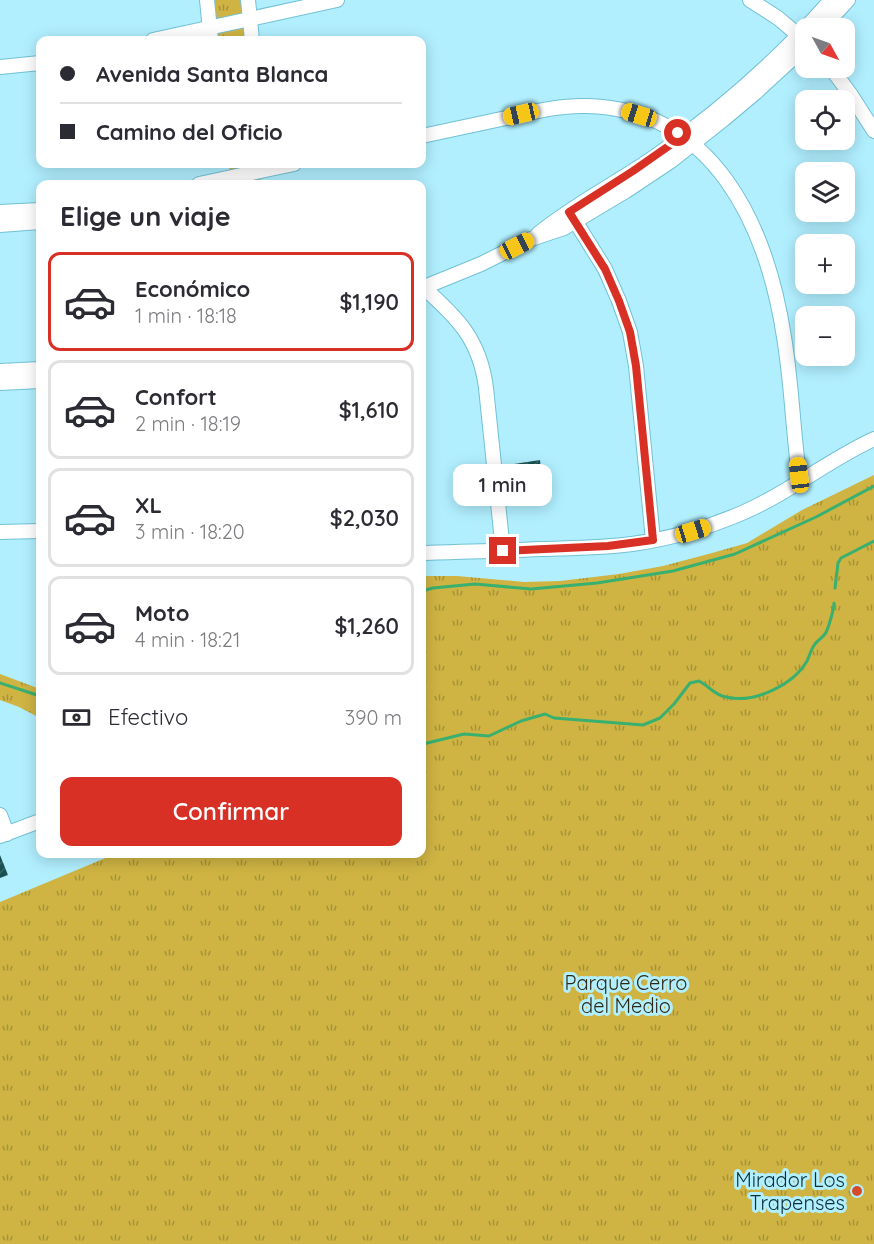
<!DOCTYPE html>
<html lang="es">
<head>
<meta charset="utf-8">
<style>
	:root { --surface:#fff; --page:#f7f7f7; --text:#2b2b33; --muted:#7c7c81; --line:#e1e1e2; --accent:#d93025 }
	body { margin:0; font-family:Quicksand,sans-serif; background:var(--page); color:var(--text); height:100vh; display:flex; flex-direction:column; font-size:22px; white-space:nowrap }
	* { box-sizing:border-box; margin:0 }
	p { font-size:20px; color:var(--muted) }
	.icon { flex:none; width:33px; height:33px; fill:none; stroke:currentColor; stroke-width:2; stroke-linecap:round; stroke-linejoin:round }
	.map { position:relative; flex:1; overflow:hidden }
	.panel { position:absolute; left:36px; top:180px; width:390px; height:678px; display:flex; flex-direction:column; background:var(--surface); border-radius:12px; box-shadow:0 3px 15px #0003 }
	.panel>* { flex:none }
	.hud { position:absolute; left:36px; top:36px; width:390px; height:132px; border-radius:12px; box-shadow:0 3px 15px #0003; display:grid; align-content:center; height:132px; padding:0 24px; background:var(--surface) }
	.needle { width:39px; rotate:130deg }
	.controls { position:absolute; left:795px; top:18px; display:grid; gap:12px }
	.controls a { display:grid; place-items:center; width:60px; height:60px; border-radius:12px; background:var(--surface); box-shadow:0 3px 15px #0003; font-size:30px }
	.end { position:absolute; width:27px; height:27px; margin:-14px; border:8px solid #d93025; background:#fff; box-shadow:0 0 0 3px #fff }
	.from { border-radius:50% }
	.bubble { position:absolute; height:42px; border-radius:12px; background:var(--surface); box-shadow:0 3px 15px #0003; font-size:20px; font-weight:600; line-height:42px; text-align:center }
	.car { position:absolute; width:18px; height:36px; margin:-18px -9px; border-radius:8px; box-shadow:0 0 4px 2px #0007; background:linear-gradient(#f5c518 24%,#345 0 40%,#f5c518 0 76%,#345 0 86%,#f5c518 0) }
	.hud b { display:flex; align-items:center; gap:21px; height:57px; font-size:22px }
	.hud b+b { border-top:2px solid var(--line) }
	.hud i { width:15px; height:15px; background:var(--text) }
	ul { padding:0; list-style:none }
	li { display:flex; align-items:center; gap:18px; height:99px; margin:0 12px 9px; padding:0 12px; border:3px solid var(--line); border-radius:12px }
	li div { flex:1 }
	li b { display:block; font-size:22px }
	li em { font-style:normal; font-weight:600 }
	li.active { border-color:var(--accent) }
	li>.icon { width:54px; height:54px; stroke-width:1.5 }
	h2 { padding:0 24px; font-size:27px; line-height:72px }
	.pay { display:flex; align-items:center; gap:15px; height:66px; padding:0 24px; font-size:22px }
	.pay p { margin-inline-start:auto }
	.primary-button { display:flex; gap:12px; margin-top:auto; padding:12px 24px }
	.primary-button a { flex:1; height:69px; border-radius:12px; background:var(--accent); color:#fff; font-size:24px; font-weight:600; line-height:69px; text-align:center }
	.map>svg:first-child { display:block }
	.park { fill:url(#park-tufts) }
	.lines { fill:none; stroke-linecap:round; stroke-linejoin:round }
	.stream { stroke:#39b070; stroke-width:3 }
	.building { fill:url(#building-hatch) }
	.minor-casing { stroke:#72c1d5; stroke-width:16 }
	.minor { stroke:#fff; stroke-width:14 }
	.route { stroke:#d93025; stroke-width:8 }
	.poi-dot { fill:#d54b27; stroke:#b1efff; stroke-width:2 }
	.labels { text-anchor:middle; stroke-width:6; stroke-linejoin:round; paint-order:stroke }
	.park-label { font-size:20px; fill:#2e2915; stroke:#b1efff }
	.poi-label { font-size:20px; fill:#0c2e36; stroke:#b1efff; text-anchor:end }
</style>
</head>
<body>
<div class="map">
<svg width="874" height="1244" viewBox="0 0 874 1244">
	<defs>
		<pattern id="park-tufts" width="24" height="20" patternUnits="userSpaceOnUse" patternTransform="scale(1.5)"><rect width="24" height="20" fill="#cfb443"/><path d="M3 7l-1-3M5 7V3M7 7l1-3M15 17l-1-3M17 17v-4M19 17l1-3" fill="none" stroke="#a69339"/></pattern>
		<pattern id="building-hatch" width="6" height="6" patternUnits="userSpaceOnUse" patternTransform="scale(1.5)"><rect width="6" height="6" fill="#195152"/><path d="M-1 1l2-2M0 6l6-6M5 7l2-2" fill="none" stroke="#386769"/></pattern>
	</defs>
	<rect width="100%" height="100%" fill="#b1efff"/>
	<path class="park" d="M213,0H242L246,40H217Z
		M229,164H258L261,184H231Z
		M874,475V1244H0V902L115,854H422V576H457L524,582L560,581L619,574L663,566L712,553L747,543L802,510Z
		M0,674L40,689V718L19,707L0,700Z"/>
	<g class="lines">
		<path class="stream" d="M835,588L838,563L841,558L874,541
			M422,591L433,588L475,584L531,589L597,583L673,571L735,554L816,517L874,486
			M0,683L40,696
			M423,744L464,734L489,736L521,721L545,714L554,718L643,725L660,718L674,704L690,683L699,681C709,686 714,695 726,697C754,704 793,685 807,661C810,655 811,649 815,644C818,640 822,638 825,634C828,630 834,609 834,603"/>
	</g>
	<path class="building" d="M540,460L541,470H544L545,480L531,482V485H534L535,487L540,486L542,497L520,500L514,464Z
		M0,855L8,875L0,878Z"/>
	<g class="lines">
		<g class="minor-casing">
			<path id="minor" d="M207,0L211,40
				M248,0L252,40
				M750,0L778,18L804,40
				M822,28L848,0
				M153,40L337,0
				M0,67L40,63
				M831,68L851,95L874,131
				M422,136C450,130 478,124 506,118C533,112 560,105 587,106C715,109 767,227 784,337C792,385 793,434 800,482
				M199,184L294,164
				M0,212L40,210
				M572,216L605,269L619,301L630,332L636,366L653,540
				M0,225L40,222
				M538,234C576,203 621,181 660,153C722,109 781,57 831,0
				M423,287C458,318 480,340 486,388L503,551
				M422,288L481,264L531,239L564,228L626,191L671,161L724,119L755,93L806,46
				M0,371L40,369
				M0,383L40,381
				M0,532L40,531
				M422,553C461,552 501,551 541,549C571,548 602,548 632,544C670,539 707,528 742,513C789,493 828,460 874,439
				M0,815L7,834
				M0,836L40,821"/>
		</g>
		<use href="#minor" class="minor"/>
	</g>
	<g class="lines">
		<path class="route" d="M503,551L608,546L653,540L636,366L630,332L619,301L605,269L569,212L633,171L683,136L678,133"/>
	</g>
	<circle class="poi-dot" cx="857" cy="1191" r="6"/>
	<g class="labels">
		<g class="park-label">
			<text x="626" y="990">Parque Cerro<tspan x="626" dy="23">del Medio</tspan></text>
		</g>
		<g class="poi-label">
			<text x="845" y="1187">Mirador Los<tspan x="845" dy="23">Trapenses</tspan></text>
		</g>
	</g>
</svg>
<div class="controls">
<a><svg class="needle" viewBox="-14 -14 28 28"><path d="M0-13l5 13h-10z" fill="#e53935"/><path d="M0 13l5-13h-10z" fill="#7c7c81"/></svg></a>
<a><svg class="icon" aria-label="locate" viewBox="0 0 24 24"><circle cx="12" cy="12" r="6"/><path d="M12 2v4M12 18v4M2 12h4M18 12h4"/></svg></a>
<a><svg class="icon" aria-label="layers" viewBox="0 0 24 24"><path d="M12 4l9 5-9 5-9-5zM3 14l9 5 9-5"/></svg></a>
<a>+</a>
<a>−</a>
</div>
<i class="end from" style="left:678px;top:133px"></i>
<i class="end" style="left:503px;top:551px"></i>
<div class="bubble" style="left:453px;top:464px;width:99px">1 min</div>
<i class="car" style="left:521px;top:114px;rotate:257deg"></i>
<i class="car" style="left:639px;top:115px;rotate:287deg"></i>
<i class="car" style="left:517px;top:246px;rotate:63deg"></i>
<i class="car" style="left:799px;top:475px;rotate:353deg"></i>
<i class="car" style="left:693px;top:531px;rotate:73deg"></i>
<div class="hud">
<b><i class="from"></i>Avenida Santa Blanca</b>
<b><i></i>Camino del Oficio</b>
</div>
<section class="panel">
<h2>Elige un viaje</h2>
<ul>
<li class="active"><svg class="icon" aria-label="car" viewBox="0 0 24 24"><path d="M5 17H2v-5l4-1 3-4h7l3 4 3 1v5h-3M9 17h6M6 11h13"/><circle cx="7" cy="17" r="2"/><circle cx="17" cy="17" r="2"/></svg><div><b>Económico</b><p>1 min · 18:18</p></div><em>$1,190</em></li>
<li><svg class="icon" aria-label="car" viewBox="0 0 24 24"><path d="M5 17H2v-5l4-1 3-4h7l3 4 3 1v5h-3M9 17h6M6 11h13"/><circle cx="7" cy="17" r="2"/><circle cx="17" cy="17" r="2"/></svg><div><b>Confort</b><p>2 min · 18:19</p></div><em>$1,610</em></li>
<li><svg class="icon" aria-label="car" viewBox="0 0 24 24"><path d="M5 17H2v-5l4-1 3-4h7l3 4 3 1v5h-3M9 17h6M6 11h13"/><circle cx="7" cy="17" r="2"/><circle cx="17" cy="17" r="2"/></svg><div><b>XL</b><p>3 min · 18:20</p></div><em>$2,030</em></li>
<li><svg class="icon" aria-label="car" viewBox="0 0 24 24"><path d="M5 17H2v-5l4-1 3-4h7l3 4 3 1v5h-3M9 17h6M6 11h13"/><circle cx="7" cy="17" r="2"/><circle cx="17" cy="17" r="2"/></svg><div><b>Moto</b><p>4 min · 18:21</p></div><em>$1,260</em></li>
</ul>
<div class="pay"><svg class="icon" aria-label="cash" viewBox="0 0 24 24"><path d="M3 7h18v10H3z"/><circle cx="12" cy="12" r="2"/></svg>Efectivo<p>390 m</p></div>
<div class="primary-button"><a>Confirmar</a></div>
</section>
</div>
</body>
</html>
